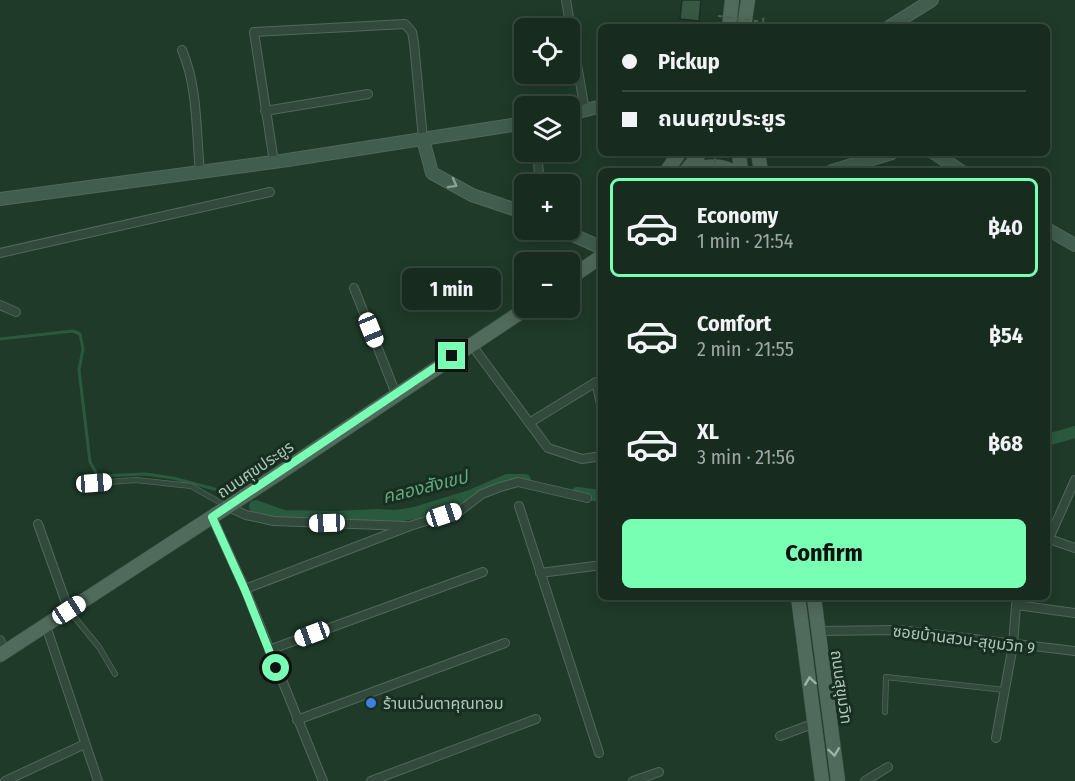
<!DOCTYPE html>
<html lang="en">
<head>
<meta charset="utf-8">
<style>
	:root { --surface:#172c1f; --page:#24382c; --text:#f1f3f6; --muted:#9ea7a4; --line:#36483d; --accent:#79ffb4 }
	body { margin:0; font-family:"Fira Sans Condensed","Noto Sans Thai",sans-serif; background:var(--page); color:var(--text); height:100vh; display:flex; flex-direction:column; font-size:22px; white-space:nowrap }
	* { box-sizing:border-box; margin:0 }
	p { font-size:20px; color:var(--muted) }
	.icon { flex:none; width:33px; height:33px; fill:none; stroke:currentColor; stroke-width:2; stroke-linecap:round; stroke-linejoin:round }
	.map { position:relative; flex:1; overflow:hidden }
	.details { position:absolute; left:598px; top:168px; width:452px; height:432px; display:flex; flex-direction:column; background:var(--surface); border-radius:9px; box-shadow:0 3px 15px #0003,0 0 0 2px var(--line) }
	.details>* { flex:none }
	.guide { position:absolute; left:598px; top:24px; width:452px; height:132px; border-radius:9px; box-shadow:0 3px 15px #0003,0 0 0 2px var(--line); display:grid; align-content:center; height:132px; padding:0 24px; background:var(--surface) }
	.controls { position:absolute; left:514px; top:18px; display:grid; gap:12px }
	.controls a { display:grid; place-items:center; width:66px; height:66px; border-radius:9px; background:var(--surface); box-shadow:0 3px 15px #0003,0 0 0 2px var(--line); font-size:30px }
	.end { position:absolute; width:27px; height:27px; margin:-14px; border:8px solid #79ffb4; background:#111; box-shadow:0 0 0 3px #111 }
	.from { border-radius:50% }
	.bubble { position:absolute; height:42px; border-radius:9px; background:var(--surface); box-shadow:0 3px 15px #0003,0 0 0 2px var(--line); font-size:20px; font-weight:700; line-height:42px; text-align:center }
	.car { position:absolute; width:18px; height:36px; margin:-18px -9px; border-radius:8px; box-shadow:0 0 4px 2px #0007; background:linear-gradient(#fff 24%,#345 0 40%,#fff 0 76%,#345 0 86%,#fff 0) }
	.guide b { display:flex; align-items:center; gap:21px; height:57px; font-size:22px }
	.guide b+b { border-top:2px solid var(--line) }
	.guide i { width:15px; height:15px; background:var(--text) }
	ul { padding:10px 0 0; list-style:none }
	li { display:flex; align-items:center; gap:18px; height:99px; margin:0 12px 9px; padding:0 12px; border:3px solid transparent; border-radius:9px }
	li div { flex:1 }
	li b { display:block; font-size:22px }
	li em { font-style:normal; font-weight:700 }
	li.selected { border-color:var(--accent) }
	li>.icon { width:54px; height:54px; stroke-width:1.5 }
	.primary-button { display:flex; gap:12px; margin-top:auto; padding:12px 24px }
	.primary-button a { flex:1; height:69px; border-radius:9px; background:var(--accent); color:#111; font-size:24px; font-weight:700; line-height:69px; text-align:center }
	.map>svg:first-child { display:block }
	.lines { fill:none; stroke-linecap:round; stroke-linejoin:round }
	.stream { stroke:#2a5a3e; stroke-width:3 }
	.canal { stroke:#2a5a3e; stroke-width:12 }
	.building { fill:#385844; stroke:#1a3023; stroke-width:1.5 }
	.lane-casing { stroke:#50685a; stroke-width:6 }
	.street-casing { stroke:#50685a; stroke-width:10 }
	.secondary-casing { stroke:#50685a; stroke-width:14 }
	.primary-casing { stroke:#3f5648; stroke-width:15 }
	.path { stroke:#4c634b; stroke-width:2; stroke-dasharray:4.5 4.5; stroke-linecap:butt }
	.lane { stroke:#324a3c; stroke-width:4.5 }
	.street { stroke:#324a3c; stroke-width:8 }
	.secondary { stroke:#405d4d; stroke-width:12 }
	.primary { stroke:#506a5b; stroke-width:14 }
	.path-bridge { stroke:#4c634b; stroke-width:2; stroke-dasharray:4.5 4.5; stroke-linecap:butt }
	.oneway { stroke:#87a293 }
	.oneway2 { stroke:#9ab4a5 }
	.route { stroke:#79ffb4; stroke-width:8 }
	.shop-dot { fill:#3f7fe0; stroke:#182e21; stroke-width:2 }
	.labels { text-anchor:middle; stroke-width:6; stroke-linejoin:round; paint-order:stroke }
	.street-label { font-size:16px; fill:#adc7b8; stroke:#182e21 }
	.poi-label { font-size:16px; fill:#adc7b8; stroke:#182e21; text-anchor:start }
	.water-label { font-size:18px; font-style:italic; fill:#62a97e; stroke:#182e21 }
</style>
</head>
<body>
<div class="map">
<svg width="1075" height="781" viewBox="0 0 1075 781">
	<rect width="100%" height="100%" fill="#1f3a29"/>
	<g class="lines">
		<path class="stream" d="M0,339L73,331L80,334L83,349L79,370L90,462L98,476L146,474L173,478L218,490"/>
		<path class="canal" d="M1047,440L1075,432
			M577,493L602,496
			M255,506L284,516L335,517L377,515L395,516L415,513L470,496L507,480H525"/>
	</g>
	<path class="building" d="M682,0H701L699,21L680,19Z"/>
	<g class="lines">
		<g class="lane-casing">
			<path id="lane" d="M95,483L136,480L191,486L226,506
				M71,613L99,647L115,674
				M885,712L886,677L1005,690"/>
		</g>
		<g class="street-casing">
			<path id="street" d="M566,0L585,111
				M182,50C198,87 196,132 200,172
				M265,111L368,94
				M537,152L540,184
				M274,162L254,32L405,24L412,32L414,43L423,139
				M0,253L270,192
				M354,288L396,394
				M0,305L16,312
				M471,344L548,448L582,459L602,456
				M529,423L596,382L602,409
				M519,506L599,753
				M228,507L246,515L274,521L406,526
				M212,517L245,589L323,781
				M38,524L69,611
				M1049,539L1075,548
				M1047,543L1075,480
				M540,573L602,565
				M245,589L410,526L461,510L482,494L500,487L518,482L587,498
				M1016,605L1075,613
				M46,626L98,781
				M818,631L899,630L1075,651
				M0,640L5,653
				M269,650L483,572
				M297,720L505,643
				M780,736L815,723
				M996,738L1013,645L1016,605L1020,597
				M5,781L85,744
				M371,781L536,719
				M633,781L659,772
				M865,781L888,767"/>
		</g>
		<g class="secondary-casing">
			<path id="secondary" d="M889,27L932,0
				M570,114L602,106
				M423,139L432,173L472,195L525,213
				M934,153L961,171
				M832,171L892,153
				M0,199L281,161L525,123
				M1047,229L1075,245
				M562,230L602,248"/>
		</g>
		<g class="primary-casing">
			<path id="primary" d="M729,27L732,0
				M744,27L748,0
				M739,153L741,171
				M758,153L761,171
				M667,171L679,153
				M686,171L700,153
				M693,171C705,166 719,164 732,171
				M570,278L602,256
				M798,597L822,781
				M814,597L838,781
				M0,655L281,472L527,308"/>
		</g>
		<path class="path" d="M763,22L764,14"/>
		<use href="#lane" class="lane"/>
		<use href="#street" class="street"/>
		<use href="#secondary" class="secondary"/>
		<use href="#primary" class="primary"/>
		<path class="path-bridge" d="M718,16L763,22
			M713,171L716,153"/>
	</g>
	<defs><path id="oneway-chevron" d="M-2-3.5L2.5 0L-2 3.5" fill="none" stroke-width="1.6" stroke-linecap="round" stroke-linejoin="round" transform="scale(1.5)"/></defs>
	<use class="oneway" href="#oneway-chevron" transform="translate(453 184) rotate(29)"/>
	<g class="oneway2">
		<use href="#oneway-chevron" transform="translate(810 681) rotate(-98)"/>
		<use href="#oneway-chevron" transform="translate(834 752) rotate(82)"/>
	</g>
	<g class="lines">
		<path class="route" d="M276,668L245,590L212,517L452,356"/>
	</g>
	<circle class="shop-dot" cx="371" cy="703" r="6"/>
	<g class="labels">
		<g class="street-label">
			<text transform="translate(255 469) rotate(-34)" y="6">ถนนศุขประยูร</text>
			<text transform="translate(964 639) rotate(7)" y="6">ซอยบ้านสวน-สุขุมวิท 9</text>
			<text transform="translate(842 687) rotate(82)" y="6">ถนนสุขุมวิท</text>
		</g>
		<g class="poi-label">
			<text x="383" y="709">ร้านแว่นตาคุณทอม</text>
		</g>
		<g class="water-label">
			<text transform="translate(425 487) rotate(-14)" y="6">คลองสังเขป</text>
		</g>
	</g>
</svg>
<div class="controls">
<a><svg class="icon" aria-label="locate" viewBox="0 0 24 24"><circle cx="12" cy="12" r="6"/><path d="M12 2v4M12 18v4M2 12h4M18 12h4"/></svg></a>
<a><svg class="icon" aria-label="layers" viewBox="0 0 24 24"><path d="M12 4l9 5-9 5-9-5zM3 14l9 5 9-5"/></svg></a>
<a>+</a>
<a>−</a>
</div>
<i class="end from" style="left:276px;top:668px"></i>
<i class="end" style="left:452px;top:356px"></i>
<div class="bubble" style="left:402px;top:268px;width:99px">1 min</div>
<i class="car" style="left:371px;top:330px;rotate:158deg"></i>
<i class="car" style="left:94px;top:483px;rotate:86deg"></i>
<i class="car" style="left:444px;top:515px;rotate:72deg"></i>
<i class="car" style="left:327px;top:523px;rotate:268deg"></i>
<i class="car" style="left:69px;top:610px;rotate:57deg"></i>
<i class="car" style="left:312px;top:634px;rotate:250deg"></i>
<div class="guide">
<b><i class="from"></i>Pickup</b>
<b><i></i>ถนนศุขประยูร</b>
</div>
<section class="details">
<ul>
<li class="selected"><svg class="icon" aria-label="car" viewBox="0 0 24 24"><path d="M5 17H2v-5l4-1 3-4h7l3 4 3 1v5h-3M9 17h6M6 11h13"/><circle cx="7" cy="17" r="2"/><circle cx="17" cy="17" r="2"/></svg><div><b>Economy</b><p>1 min · 21:54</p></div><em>฿40</em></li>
<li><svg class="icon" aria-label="car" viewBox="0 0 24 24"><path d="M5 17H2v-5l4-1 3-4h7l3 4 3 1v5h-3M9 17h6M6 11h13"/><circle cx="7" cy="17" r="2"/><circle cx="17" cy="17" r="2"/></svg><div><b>Comfort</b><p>2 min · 21:55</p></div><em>฿54</em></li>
<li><svg class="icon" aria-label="car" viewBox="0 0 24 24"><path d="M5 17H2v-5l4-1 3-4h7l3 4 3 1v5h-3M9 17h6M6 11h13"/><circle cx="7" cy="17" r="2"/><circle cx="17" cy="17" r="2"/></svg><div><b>XL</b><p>3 min · 21:56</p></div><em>฿68</em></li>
</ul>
<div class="primary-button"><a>Confirm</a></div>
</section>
</div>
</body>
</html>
